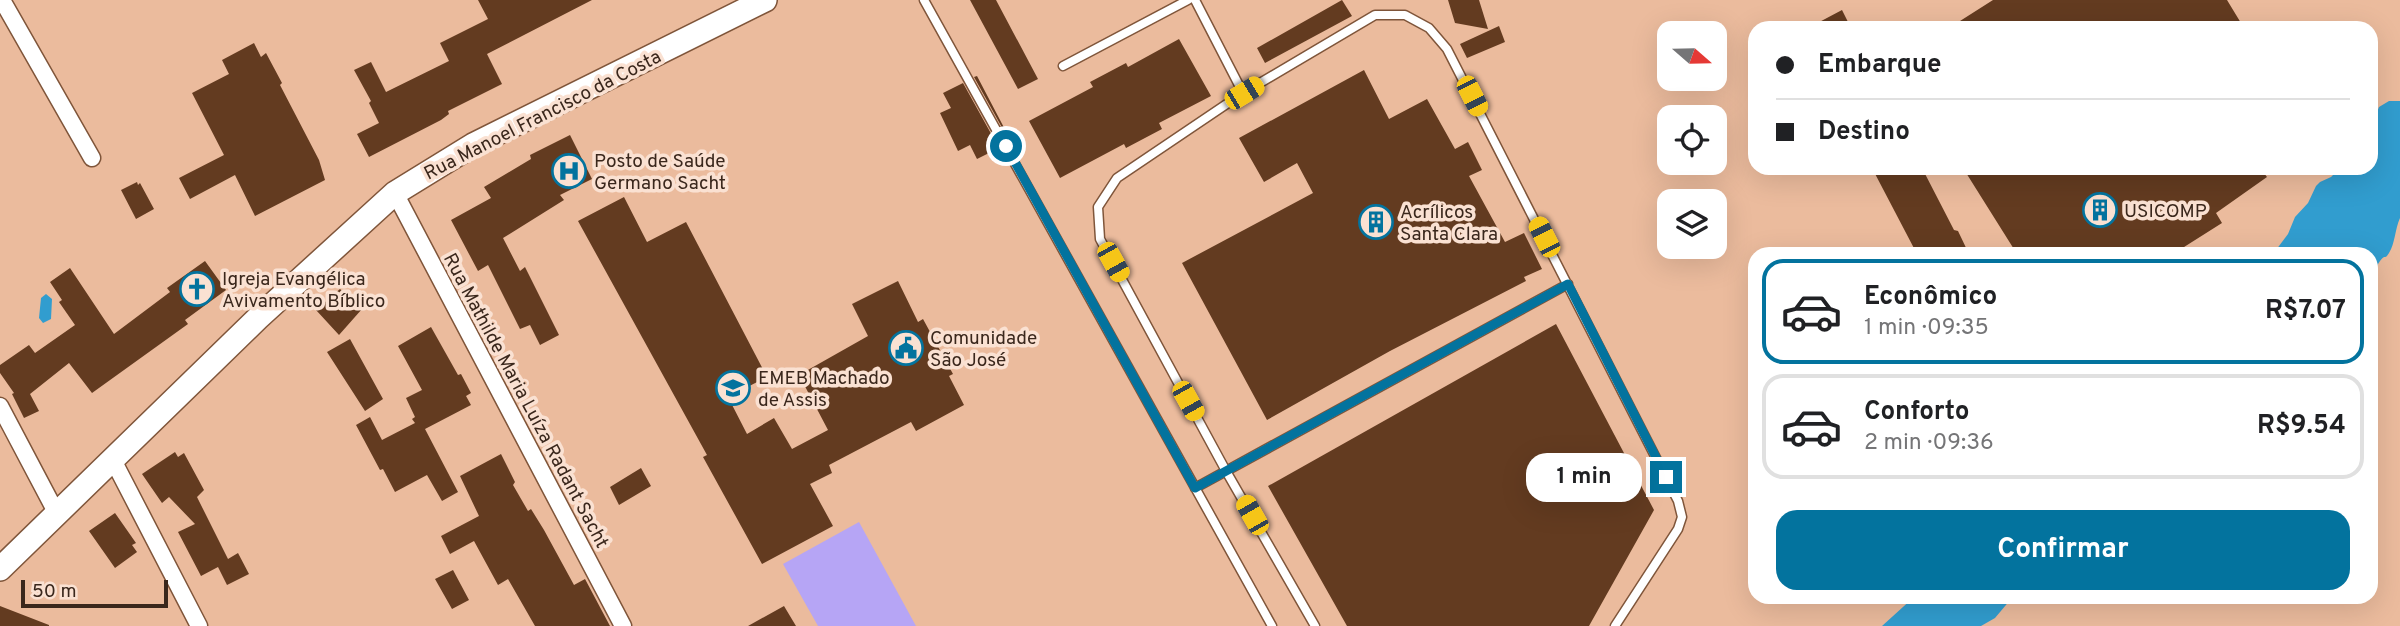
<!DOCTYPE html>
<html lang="pt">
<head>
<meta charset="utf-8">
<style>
	:root { --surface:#fff; --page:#f6f6f6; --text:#202124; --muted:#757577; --line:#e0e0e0; --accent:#03739e }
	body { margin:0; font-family:Overpass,sans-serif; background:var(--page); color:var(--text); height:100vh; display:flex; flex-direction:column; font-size:26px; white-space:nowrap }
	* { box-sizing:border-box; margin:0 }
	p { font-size:23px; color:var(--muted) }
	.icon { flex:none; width:38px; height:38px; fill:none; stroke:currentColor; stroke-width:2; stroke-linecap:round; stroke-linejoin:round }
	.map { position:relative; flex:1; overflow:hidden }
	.details { position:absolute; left:1748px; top:247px; width:630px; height:357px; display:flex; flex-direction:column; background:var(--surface); border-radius:21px; box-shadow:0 7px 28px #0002 }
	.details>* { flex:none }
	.banner { position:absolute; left:1748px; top:21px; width:630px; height:154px; border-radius:21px; box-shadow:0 7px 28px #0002; display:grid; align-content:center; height:154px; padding:0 28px; background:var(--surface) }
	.needle { width:46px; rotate:110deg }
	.controls { position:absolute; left:1657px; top:21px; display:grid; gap:14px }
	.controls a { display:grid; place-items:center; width:70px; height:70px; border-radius:14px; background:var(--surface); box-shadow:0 7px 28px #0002; font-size:35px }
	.scale { position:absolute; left:21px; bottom:18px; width:147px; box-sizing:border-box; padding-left:7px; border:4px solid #3a271c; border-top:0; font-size:19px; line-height:24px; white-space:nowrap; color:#3a271c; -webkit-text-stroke:5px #fae1d2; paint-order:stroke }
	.end { position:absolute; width:32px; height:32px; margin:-16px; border:9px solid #03739e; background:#fff; box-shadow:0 0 0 4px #fff }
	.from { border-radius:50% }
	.bubble { position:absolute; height:49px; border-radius:21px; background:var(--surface); box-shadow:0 7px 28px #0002; font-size:23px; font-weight:700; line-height:49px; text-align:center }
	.car { position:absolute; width:21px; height:42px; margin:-21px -10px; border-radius:9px; box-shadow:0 0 5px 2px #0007; background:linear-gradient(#f5c518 24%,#345 0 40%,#f5c518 0 76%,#345 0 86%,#f5c518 0) }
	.banner b { display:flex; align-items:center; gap:24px; height:66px; font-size:26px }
	.banner b+b { border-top:2px solid var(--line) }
	.banner i { width:18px; height:18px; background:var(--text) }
	ul { padding:12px 0 0; list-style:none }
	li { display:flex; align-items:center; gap:21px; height:105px; margin:0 14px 10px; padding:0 14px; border:4px solid var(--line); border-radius:21px }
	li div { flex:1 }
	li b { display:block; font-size:26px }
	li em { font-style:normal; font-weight:700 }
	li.active { border-color:var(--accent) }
	li>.icon { width:63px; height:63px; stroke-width:1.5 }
	.primary-button { display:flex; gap:14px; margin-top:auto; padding:14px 28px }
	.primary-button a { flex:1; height:80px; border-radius:21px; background:var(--accent); color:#fff; font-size:28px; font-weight:700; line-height:80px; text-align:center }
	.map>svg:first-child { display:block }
	.green { fill:#b6a5f5 }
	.water { fill:#319dcf }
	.building { fill:#633b20 }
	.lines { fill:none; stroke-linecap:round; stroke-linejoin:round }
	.service-casing { stroke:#7f553a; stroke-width:11 }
	.minor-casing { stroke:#7f553a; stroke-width:19 }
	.secondary-casing { stroke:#7f553a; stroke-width:26 }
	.service { stroke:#fff; stroke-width:8 }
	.minor { stroke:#fff; stroke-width:16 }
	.secondary { stroke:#fff; stroke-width:23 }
	.route { stroke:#03739e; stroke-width:9 }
	.labels { text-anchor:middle; stroke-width:7; stroke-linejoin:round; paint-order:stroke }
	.street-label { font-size:19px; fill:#3a271c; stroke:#fae1d2 }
	.poi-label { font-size:19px; fill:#3a271c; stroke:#fae1d2; text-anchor:start }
</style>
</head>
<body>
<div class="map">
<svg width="2400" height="626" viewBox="0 0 2400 626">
	<rect width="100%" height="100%" fill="#ebbb9d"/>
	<path class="green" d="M859,522L916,626H818L783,564Z"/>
	<path class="water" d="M2389,101H2400V218C2395,229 2395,244 2389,253C2384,261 2386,253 2380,261C2376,266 2376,271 2371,276V254H2273L2288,234L2295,217L2308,203L2316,186L2320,182L2331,177L2340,168H2371V127L2379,107Z
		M46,294L52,299L51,319L43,323L39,318L41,298Z
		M1914,597H2021L2011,599L1995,618L1981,626H1882Z"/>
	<path class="building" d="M478,0H592L487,54L502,84L448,111L449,114L441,120L369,157L357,134L379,123L369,103L371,101L354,70L371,62L386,92L449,61L440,43L488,19Z
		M970,0H996L1038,79L1018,89Z
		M1342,0L1352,16L1265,63L1257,48Z
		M1448,0H1479L1488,29L1455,23Z
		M1993,0H2227L2244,28H1949Z
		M1842,10L1851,28H1808Z
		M1499,26L1505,42L1467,58L1460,44Z
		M1179,39L1211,96L1159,123L1162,129L1126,148L1124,144L1060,178L1029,121L1093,87L1090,82L1126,63L1128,67Z
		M254,43L261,57L266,53L282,83L280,85L319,160L325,180L255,216L235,175L190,199L179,178L224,155L192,93L229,74L222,60Z
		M1364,70L1389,119L1427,99L1455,149L1468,142L1482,170L1469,176L1505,242L1524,233L1542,269L1524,277L1526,281L1390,351L1267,420L1182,263L1313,193L1297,163L1264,182L1239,138Z
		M977,76L1011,141L1010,142L974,77Z
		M963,83L999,148L977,159L970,145L958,151L940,113L951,108L943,93Z
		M570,135L592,179L560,195L564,200L503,238L520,271L525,267L559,335L540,345L530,325L520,329L488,265L478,271L451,220L491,198L484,187L531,159L530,155Z
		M1872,168H1922L1954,230L1958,231L1969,254H1917Z
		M1963,168H2260L2267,177L2216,213L2222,223L2173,254H2017Z
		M137,182L138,185L140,183L154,209L136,219L121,190Z
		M624,197L647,242L686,222L767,377L728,397L747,434L774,418L792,449L828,430L799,375L868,336L852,304L898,281L918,322L923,319L953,374L949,376L964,405L916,431L911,422L829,465L832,473L810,484L833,526L762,564L703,457L707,455L578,221Z
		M205,261L226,290L185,320L188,324L92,393L69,363L30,394L39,411L24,418L12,394L14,393L0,373V365L29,345L35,353L75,325L59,302L62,300L50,282L70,268L114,334L170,292L167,288Z
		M340,289L362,309L339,335L316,310Z
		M1556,324L1654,510L1589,626H1347L1268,486Z
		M431,327L458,375L461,374L471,393L466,396L471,405L425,429L458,492L442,501L427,475L395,492L383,469L380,470L356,425L370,417L382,440L415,423L412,419L415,417L406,398L422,390L398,346Z
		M350,339L383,399L365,411L327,352Z
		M175,452L178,457L184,453L204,490L197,497L228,559L238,553L249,574L227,585L218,567L201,576L178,532L195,524L169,497L162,503L142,474Z
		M501,454L515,482L513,485L528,511L531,509L544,530L574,585L585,579L610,626H535L508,579L498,585L474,541L450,554L441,536L479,516L460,476Z
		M641,468L651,486L619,505L610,487Z
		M115,513L136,543L132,545L137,552L115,568L89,531Z
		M453,570L469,600L452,609L435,579Z
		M0,606L49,625V626H0Z
		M784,606L796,626H748Z"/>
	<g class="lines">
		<g class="service-casing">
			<path id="service" d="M924,0L1272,626
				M1195,0L1243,93
				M1063,66L1188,0
				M1195,488L1568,284
				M1315,626L1226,471L1100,239L1098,207L1117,178L1243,93L1375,15H1405L1429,28L1447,49L1678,501L1682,517L1678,529L1615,626"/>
		</g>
		<g class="minor-casing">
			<path id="minor" d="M2,0L92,158
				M395,193L623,626
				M0,406L57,514
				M113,460L199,626"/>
		</g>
		<g class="secondary-casing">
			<path id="secondary" d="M0,569L258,318L395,193L473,145L765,0"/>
		</g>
		<use href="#service" class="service"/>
		<use href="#minor" class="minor"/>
		<use href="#secondary" class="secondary"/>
	</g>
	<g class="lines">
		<path class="route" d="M1006,146L1195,488L1568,284L1666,477"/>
	</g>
	<defs>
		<g id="hospital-ring" transform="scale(1.75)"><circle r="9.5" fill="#fae1d2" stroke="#03739e" stroke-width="1.5"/><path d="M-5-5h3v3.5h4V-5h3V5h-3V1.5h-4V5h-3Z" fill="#03739e"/></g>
		<g id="building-ring" transform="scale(1.75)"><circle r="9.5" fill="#fae1d2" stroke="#03739e" stroke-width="1.5"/><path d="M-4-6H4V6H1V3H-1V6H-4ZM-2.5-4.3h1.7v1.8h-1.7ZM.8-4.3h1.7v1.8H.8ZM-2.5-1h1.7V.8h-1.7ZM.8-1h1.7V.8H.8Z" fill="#03739e"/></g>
		<g id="church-ring" transform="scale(1.75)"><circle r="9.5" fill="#fae1d2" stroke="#03739e" stroke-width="1.5"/><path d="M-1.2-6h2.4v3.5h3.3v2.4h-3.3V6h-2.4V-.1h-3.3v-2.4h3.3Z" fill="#03739e"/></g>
		<g id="civic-ring" transform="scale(1.75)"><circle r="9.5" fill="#fae1d2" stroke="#03739e" stroke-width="1.5"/><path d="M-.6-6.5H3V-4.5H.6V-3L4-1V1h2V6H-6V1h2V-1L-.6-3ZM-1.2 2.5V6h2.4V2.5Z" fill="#03739e"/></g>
		<g id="school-ring" transform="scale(1.75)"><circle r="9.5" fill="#fae1d2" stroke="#03739e" stroke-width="1.5"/><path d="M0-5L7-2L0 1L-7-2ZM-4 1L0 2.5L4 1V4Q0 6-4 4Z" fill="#03739e"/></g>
	</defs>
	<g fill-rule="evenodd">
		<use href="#hospital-ring" x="569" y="171"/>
		<use href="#building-ring" x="2100" y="210"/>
		<use href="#building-ring" x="1376" y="222"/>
		<use href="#church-ring" x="197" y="289"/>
		<use href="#civic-ring" x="906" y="348"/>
		<use href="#school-ring" x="733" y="388"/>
	</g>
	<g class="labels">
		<g class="street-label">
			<text transform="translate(542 114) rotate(-27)" y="7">Rua Manoel Francisco da Costa</text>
			<text transform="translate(527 400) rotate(62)" y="7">Rua Mathilde Maria Luíza Radant Sacht</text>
		</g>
		<g class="poi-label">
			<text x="594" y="167">Posto de Saúde<tspan x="594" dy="22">Germano Sacht</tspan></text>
			<text x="2124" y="217">USICOMP</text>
			<text x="1400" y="218">Acrílicos<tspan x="1400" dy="22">Santa Clara</tspan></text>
			<text x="222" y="285">Igreja Evangélica<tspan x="222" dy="22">Avivamento Bíblico</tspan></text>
			<text x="930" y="344">Comunidade<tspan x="930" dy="22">São José</tspan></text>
			<text x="758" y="384">EMEB Machado<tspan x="758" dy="22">de Assis</tspan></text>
		</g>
	</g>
</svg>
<div class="controls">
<a><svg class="needle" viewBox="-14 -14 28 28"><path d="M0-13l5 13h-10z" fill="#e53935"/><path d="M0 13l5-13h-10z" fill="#757577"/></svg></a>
<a><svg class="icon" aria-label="locate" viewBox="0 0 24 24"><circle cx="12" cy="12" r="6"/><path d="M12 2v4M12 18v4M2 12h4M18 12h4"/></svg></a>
<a><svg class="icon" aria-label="layers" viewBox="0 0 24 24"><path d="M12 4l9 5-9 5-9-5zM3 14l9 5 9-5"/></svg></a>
</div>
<div class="scale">50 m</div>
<i class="end from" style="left:1006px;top:146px"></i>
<i class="end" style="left:1666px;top:477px"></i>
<div class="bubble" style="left:1526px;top:453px;width:116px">1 min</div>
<i class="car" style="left:1244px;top:93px;rotate:59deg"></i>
<i class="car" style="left:1472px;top:96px;rotate:153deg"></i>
<i class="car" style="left:1544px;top:237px;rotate:333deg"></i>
<i class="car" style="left:1113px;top:262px;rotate:151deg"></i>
<i class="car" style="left:1188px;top:401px;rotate:151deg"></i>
<i class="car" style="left:1252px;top:515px;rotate:330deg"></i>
<div class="banner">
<b><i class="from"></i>Embarque</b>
<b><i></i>Destino</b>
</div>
<section class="details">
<ul>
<li class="active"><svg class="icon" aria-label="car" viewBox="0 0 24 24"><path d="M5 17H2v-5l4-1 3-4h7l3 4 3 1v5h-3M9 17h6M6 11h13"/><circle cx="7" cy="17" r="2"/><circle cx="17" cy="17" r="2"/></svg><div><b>Econômico</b><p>1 min · 09:35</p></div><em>R$7.07</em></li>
<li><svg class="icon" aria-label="car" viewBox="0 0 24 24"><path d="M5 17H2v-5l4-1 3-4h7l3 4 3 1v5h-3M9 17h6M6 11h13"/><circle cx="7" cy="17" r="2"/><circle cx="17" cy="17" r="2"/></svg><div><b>Conforto</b><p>2 min · 09:36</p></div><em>R$9.54</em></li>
</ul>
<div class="primary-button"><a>Confirmar</a></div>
</section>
</div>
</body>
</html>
